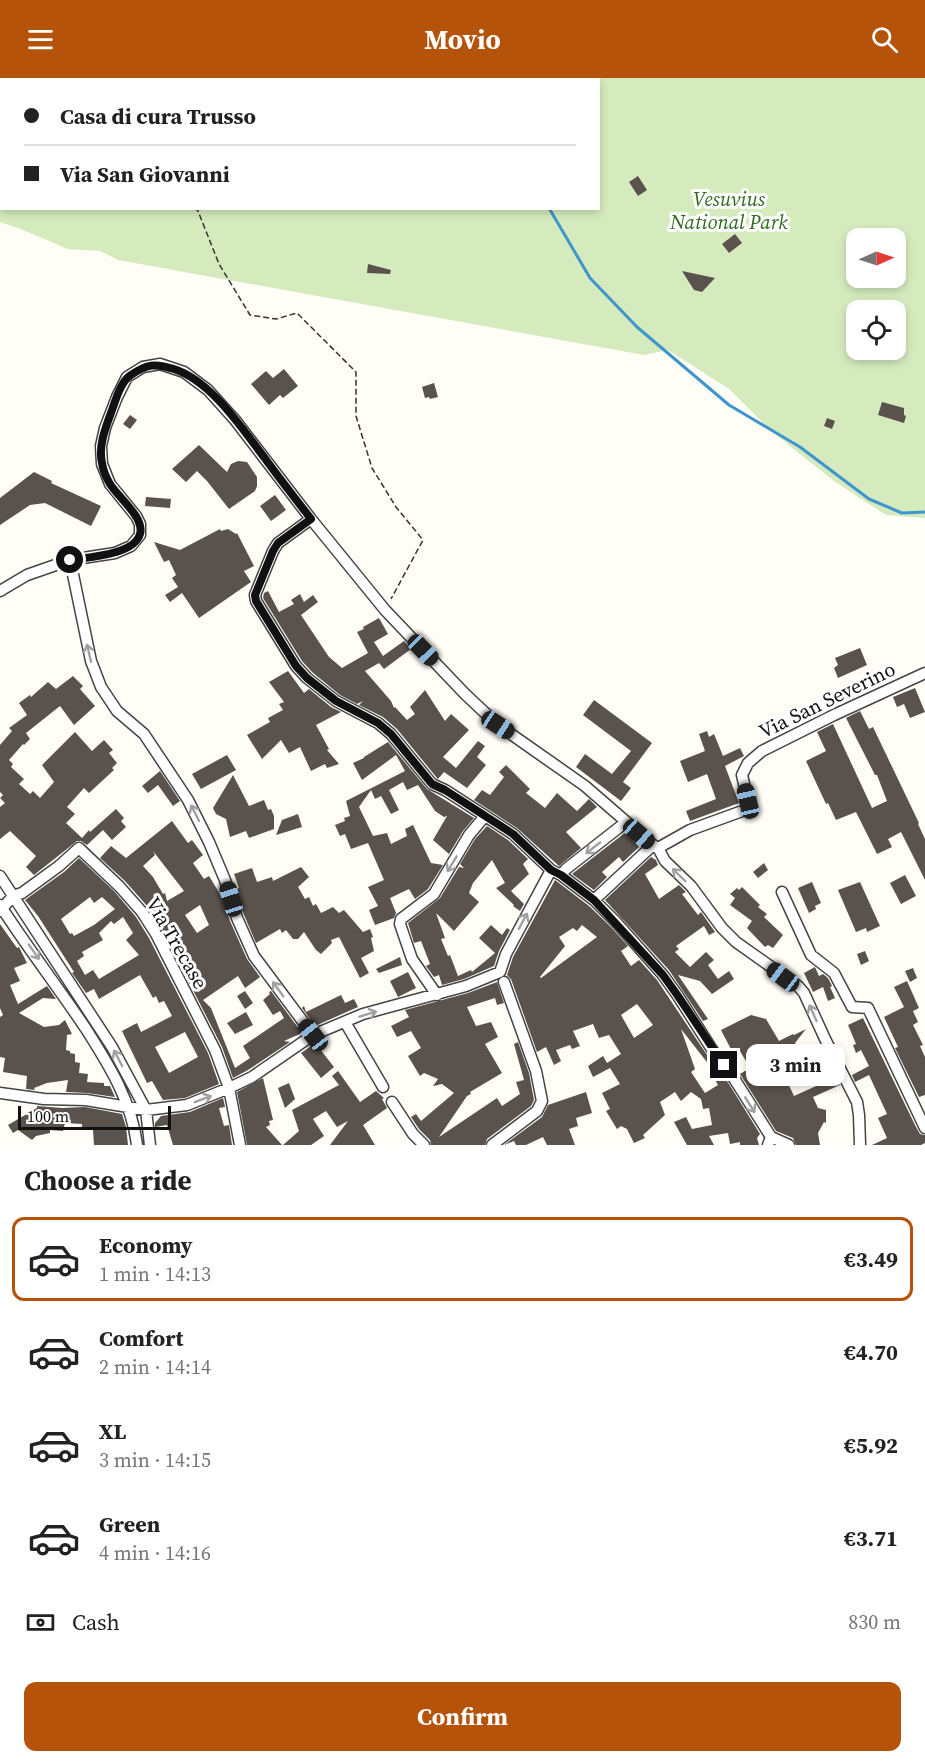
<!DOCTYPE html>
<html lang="en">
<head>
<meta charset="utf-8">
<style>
	:root { --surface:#fff; --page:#f2f2f2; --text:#222; --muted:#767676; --line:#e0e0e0; --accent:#b45309 }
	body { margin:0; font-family:"Source Serif 4",serif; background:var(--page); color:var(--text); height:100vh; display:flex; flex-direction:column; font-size:22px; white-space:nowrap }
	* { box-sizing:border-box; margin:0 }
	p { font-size:20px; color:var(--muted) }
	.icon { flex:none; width:33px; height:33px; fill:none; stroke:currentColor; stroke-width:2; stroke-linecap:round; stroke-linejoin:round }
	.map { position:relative; height:1067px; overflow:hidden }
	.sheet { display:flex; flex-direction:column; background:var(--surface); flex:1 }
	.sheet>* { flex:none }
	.hud { position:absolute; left:0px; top:0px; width:600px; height:132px; box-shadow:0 3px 9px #0003; display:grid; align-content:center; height:132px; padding:0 24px; background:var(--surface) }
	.needle { width:39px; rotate:87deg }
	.fabs { position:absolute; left:846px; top:150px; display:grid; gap:12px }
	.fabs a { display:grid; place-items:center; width:60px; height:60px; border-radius:12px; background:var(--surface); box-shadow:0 3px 9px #0003; font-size:30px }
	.scale { position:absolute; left:18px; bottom:15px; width:153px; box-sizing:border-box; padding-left:6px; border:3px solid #111; border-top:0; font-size:16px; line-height:21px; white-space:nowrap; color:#111; -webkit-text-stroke:4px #fff; paint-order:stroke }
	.end { position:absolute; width:27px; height:27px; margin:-14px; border:8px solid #111; background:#fff; box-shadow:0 0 0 3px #fff }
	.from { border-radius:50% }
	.bubble { position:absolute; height:42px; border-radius:12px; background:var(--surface); box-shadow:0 3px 9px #0003; font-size:20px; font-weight:700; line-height:42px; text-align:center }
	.car { position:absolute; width:18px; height:36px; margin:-18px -9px; border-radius:8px; box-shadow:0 0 4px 2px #0007; background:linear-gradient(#222 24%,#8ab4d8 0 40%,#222 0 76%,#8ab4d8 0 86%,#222 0) }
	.hud b { display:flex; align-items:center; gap:21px; height:57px; font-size:22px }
	.hud b+b { border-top:2px solid var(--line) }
	.hud i { width:15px; height:15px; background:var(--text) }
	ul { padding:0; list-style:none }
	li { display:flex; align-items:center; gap:18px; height:84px; margin:0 12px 9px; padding:0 12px; border:3px solid transparent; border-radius:12px }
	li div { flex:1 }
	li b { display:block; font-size:22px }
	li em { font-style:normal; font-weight:700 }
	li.active { border-color:var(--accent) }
	li>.icon { width:54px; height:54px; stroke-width:1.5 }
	h2 { padding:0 24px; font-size:27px; line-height:72px }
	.pay { display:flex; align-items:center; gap:15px; height:66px; padding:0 24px; font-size:22px }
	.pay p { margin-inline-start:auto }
	.action { display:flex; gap:12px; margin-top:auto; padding:12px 24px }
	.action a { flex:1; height:69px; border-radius:12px; background:var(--accent); color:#fff; font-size:24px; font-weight:700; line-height:69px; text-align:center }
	header { display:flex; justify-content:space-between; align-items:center; height:78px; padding:0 24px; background:var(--accent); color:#fff; font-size:27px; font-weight:700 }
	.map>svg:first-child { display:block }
	.green { fill:#d5ebbd; fill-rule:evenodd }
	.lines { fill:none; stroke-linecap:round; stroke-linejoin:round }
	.stream { stroke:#3f96cf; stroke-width:3 }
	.building { fill:#5a524d; fill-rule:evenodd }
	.minor-casing { stroke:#444; stroke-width:13 }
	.path { stroke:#333; stroke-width:1.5; stroke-dasharray:6 3; stroke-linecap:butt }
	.minor { stroke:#fff; stroke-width:10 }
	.oneway { stroke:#a0a0a0 }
	.route { stroke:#111; stroke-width:8 }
	.labels { text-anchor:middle; stroke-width:6; stroke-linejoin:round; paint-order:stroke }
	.park-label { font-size:20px; font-style:italic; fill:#2f6b1f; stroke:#fff }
	.street-label { font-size:20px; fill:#111; stroke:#fff }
</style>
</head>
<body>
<header><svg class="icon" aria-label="menu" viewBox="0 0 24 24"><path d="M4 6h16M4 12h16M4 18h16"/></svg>Movio<svg class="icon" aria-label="search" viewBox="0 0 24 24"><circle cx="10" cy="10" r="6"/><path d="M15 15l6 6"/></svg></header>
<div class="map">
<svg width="925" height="1067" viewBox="0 0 925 1067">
	<rect width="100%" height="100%" fill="#fffdf5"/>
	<path class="green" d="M0,0H925V440L886,437L872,428L834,403L791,369L769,351L729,311L668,272L644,277L118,182L100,173L68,171L18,150L0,144ZM2,2H598V130H2ZM856,160H896V200H856ZM856,232H896V272H856Z"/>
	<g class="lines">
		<path class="stream" d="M432,0L433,2
			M549,130L590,200L637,249L729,327L800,369L869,421L902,435L925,434"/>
	</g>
	<path class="building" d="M638,98L647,112L638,118L629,104Z
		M735,156L742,165L729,175L722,166Z
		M368,186L391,192L390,196L367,195Z
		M682,193L715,200L702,214L694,212Z
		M284,291L298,308L283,320L280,317L269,327L251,306L266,293L273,300Z
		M434,305L438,319L430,321L429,319L425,320L422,309Z
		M882,324L904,330V337L906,338L904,345L878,337Z
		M130,337L137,342L130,351L123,346Z
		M827,340L835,343L832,351L824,348Z
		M199,367L227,394L231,386L238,383L247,384L257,399V408L255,413L229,431L207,403L197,393L186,404L172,391Z
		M34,394L52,403L51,405L101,428L91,448L45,425L30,427L0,447V420Z
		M275,417L286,432L271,443L260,428Z
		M146,419L171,421L170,430L145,428Z
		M220,451L221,453L228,451L236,456L237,455L254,488L244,493L251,504L199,540L182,515L170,524L165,517L178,509L172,500L176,497L169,482L164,484L154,464L180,472Z
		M268,513L279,534L294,526L291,522L300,516L304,524L313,517L318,524L301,537L329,579L342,590L368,575L357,554L364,551L363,549L379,540L388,556L374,564L383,578L404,563L411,571L384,591L379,585L365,593L391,623L394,630L395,629L407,642L415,636L410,629L425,612L445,643L451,636L469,652L443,679L456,690L478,663L485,668L477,679L486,687L467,710L444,694L438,701L437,700L397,651L383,639L359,627L363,623L357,626L340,617L312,594L302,583L263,520L264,515Z
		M860,570L867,587L838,600L834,590L838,587L835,580Z
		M288,593L304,615L309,611L331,629L341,634L316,647L329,671L327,672L339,686L327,690L325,686L311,693L300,669L289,675L281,662L262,681L247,657L270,644L268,640L283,632L279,626L284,624L269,604Z
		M73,598L83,608L80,611L95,628L74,647L60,628L26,655L30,661L24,667L23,666L9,682L13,686L11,689L24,701L19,706L30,716L33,713L40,720L54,704L42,687L75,654L92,673L104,662L113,672L109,675L117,685L112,690L114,692L89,715L84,710L67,729L75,736L66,745L82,760L89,752L90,754L116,731L124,740L121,743L126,749L112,762L103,752L87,767L81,763H77L34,797L26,789L36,778L10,753L0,761V729L5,725L0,720L3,717L0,714V667L12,653L9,650L27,637L19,625L30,617L31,619L48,604L56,611Z
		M915,610L925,634L910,640L904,626L897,629L893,619Z
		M594,622L652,665L623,704L631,710L621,723L576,689L585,676L612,696L631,673L583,637Z
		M860,633L869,651L873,649L919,745L918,746L925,761V802L901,754L888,761L892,769L877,776L856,734L836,742L828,725L826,726L806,683L826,673L817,654L833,646L872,730L887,723L877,697H875L846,640Z
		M707,653L709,659L714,656L723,678L740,670L744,678L725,688L739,725L690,743L686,733L716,721L707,696L688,704L680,683L705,673L699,656Z
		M388,664L427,711L474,740L463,753L449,776L433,762L447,738L444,739L435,733L418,707L407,712L403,704L389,712L399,732L391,736L381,718L375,721L371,712L359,729L373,758L387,755L391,766L407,758L405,751L413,747L431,785L443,787L428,811L415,821L409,811L390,820L396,835L394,840L375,847L369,832L378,828L368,809L384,802L368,765L351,771L345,756L340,758L335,747L345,743L344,740L350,738L346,723L405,693L396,677L362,702L353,685L364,680V679Z
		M227,677L236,692L201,711L192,696Z
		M506,687L530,711L526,715L545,730L557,715L577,733L589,721L597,729L566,754L581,770L559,788L517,750L474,722L482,712L490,717L504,699L499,694Z
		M160,693L180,723L173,728L158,707L148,715L142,708Z
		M233,697L249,728L264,722L268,732L271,731L274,738V751L249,760L246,753L230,759L226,741L216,736L213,730Z
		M298,736L302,749L276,757L282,742Z
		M172,743L188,765L192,762L203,777L193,785L204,801L209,798L220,816H221L230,843L247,881L260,899L245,910L238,898L203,922L211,930L235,990L250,980L243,968L284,940L280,933L273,937L263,922L270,916L269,914L271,913L302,955L284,963L290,964L248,992L233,1000L222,969L172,871L179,866L171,853L165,857L148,829L125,803L100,780L111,768L126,780ZM153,773L184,813L167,823L165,815L163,816L153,799L143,788L155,777ZM200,827L209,847L197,855L185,837Z
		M487,748L508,762L528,781L523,786L529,796L511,813L524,826L520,833L513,828L514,827L496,810L505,805L492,782L473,805L469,815L479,824L454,853L436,835L445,860L441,861L448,878L450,877L458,898L471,892L472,894L495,875L479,860L491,847L502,857L507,850L510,852L499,873L494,888L464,901L442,907L439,897L434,899L426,888L430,886L421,863L414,865L408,845L440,820L459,789L464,790L460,786L475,761Z
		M626,754L639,769L623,784L619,779L602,794L607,799L594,812L572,796Z
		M651,779L656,782L658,787L645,796L659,821L679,807L686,814L682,816L698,837L701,834L715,854L709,857L704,848L676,868L679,871L675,874L690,889L706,874L714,882L708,887L718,901L729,893L734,901L712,916L700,903L678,897L708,941L703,943L669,892L605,822Z
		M79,780L114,813L136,839L149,860L208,975L219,1006L185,1020L163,1022L152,1003L147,1005L122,953L137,945L141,954L172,938L164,923L159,925L156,918L153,920L140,897L99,921L94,911L86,915L72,895L74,894L38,838L25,822L64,794ZM90,819L94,825L102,819L115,831L94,847L74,858L72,855L70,856L61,841ZM123,839L133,855L126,862L139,877L99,901L93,892L85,897L77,883L84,878L82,874L103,862L99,855L111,843L114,846ZM185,954L198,979L169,995L155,969Z
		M764,785L768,792L758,800L753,794Z
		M301,789L309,799L298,809L305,821L309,819L313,828L316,826L321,835L333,829L339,835L344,832L363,854L370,851L373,859L371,860L374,873L361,880L369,895L360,900L339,859L331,862L332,865L321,876L316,872L304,854L298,861H293L286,852L282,855L280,851L256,865L244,837L236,811L239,810L234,796L252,790L257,804L272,799L273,803Z
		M905,797L916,818L901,826L890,805Z
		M555,802L589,828L611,849L628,868L621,873L631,888L639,882L657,902L707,977L729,1006L760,1056L757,1060L759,1067H740V1064L730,1066L728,1055L709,1058L714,1067H687L674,1044L686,1039L692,1051L712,1047L709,1030L703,1031L701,1021L691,1014L681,1023L675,1014L660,1024L665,1037L643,1057L645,1060L634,1065L627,1051L621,1048L617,1051L606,1033L610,1031L602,1015L620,1006L610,990L593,999L588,988L603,978L607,985L621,976L609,957L599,960L593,946L573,953L580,968L572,971L570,967L556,972L561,983L554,987L546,969L537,974L511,901L507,897L513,879ZM582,847L597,859L541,900L540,899L565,868L559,859L573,850L577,853ZM637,926L653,947L634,960L621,937ZM681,951L717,997L714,1000L718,1007L705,1015L691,994L695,991Z
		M812,804L821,825L815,828L816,831L809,835L798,810Z
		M860,804L880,848L867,854L866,850L856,854L838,812Z
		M742,809L760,827L758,829L767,836L764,839L783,857L773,870L768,867L765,869L747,850L752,843L730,827L735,820L730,816L737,810L739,812Z
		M0,846L17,870L19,869L27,885L14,890L20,903L10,907L18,926L47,908L56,921L43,920L19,935L44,949L59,947L65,942L72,956L67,957L66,972L70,973V975L75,976V984L80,985L79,995L88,996L87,1004L104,1005V1008H110L115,1019L87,1015L66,1014L68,1002L47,1005L34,1010L35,1012L26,1011L27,998L3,994L5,980L0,979V939L3,937L0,930Z
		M865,873L869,883L861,887L857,876Z
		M400,879L402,887L379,895L376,891Z
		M815,889L819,898L823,896L828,900L832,908L830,909L835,920L828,923L823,909L813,914L804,895Z
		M913,890L917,900L910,904L905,893Z
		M408,894L416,910L398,919L390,903Z
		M907,903L919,930L913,933L918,944L913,947L923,967L920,968L925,979V1017L919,1019L895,970L898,969L884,939L904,929L894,909Z
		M497,904L504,925L497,927L495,920L467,929L476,948L491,944L498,959L485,966L502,995L470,1014L471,1016L467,1018L439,1059L497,1020L502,1028L520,1016L516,1004L524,1002L514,966L518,964L529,995L534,1022L531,1028L487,1061L485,1067H431L430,1062L419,1051L411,1039L416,1036L421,1043L454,1015L442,1006L433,1008L438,1001L424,995L420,998L408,978L421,970L411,953L397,959L391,948L409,939L405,932L468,915Z
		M245,913L253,925L245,931L237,918Z
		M341,917L345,925L354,921L358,929L315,948L302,930L304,928L306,934Z
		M246,934L253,947L235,956L227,945Z
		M751,937L766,941L779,963L793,956L794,957L806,951L795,965L804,982L812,977L816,985L786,1001L794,1018L836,999L840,1007L813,1019L818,1030L826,1032V1045L824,1044L818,1055L820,1067H796L793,1060L776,1053L740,996L750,990L740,973L734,977L721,952Z
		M863,940L915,1047L920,1056L925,1057V1065L921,1067H872L887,1060L878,1040L887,1036L869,997L855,1004L852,997L869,988L861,972L856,975L853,967L856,966L848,947Z
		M314,966H316L334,989L321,1000L301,975Z
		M338,993L360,1024L376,1013L384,1020L382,1021L387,1030L363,1047L375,1067H330L348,1043L337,1049L326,1033L313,1041L324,1058L311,1067H283L299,1053L292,1032L339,1007L332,998Z
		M263,1000L273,1042L269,1043L270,1047L266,1049L282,1067H247L237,1014Z
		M289,1005L295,1021L285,1030L278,1010Z
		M586,1014L592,1035L576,1040L578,1048L569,1051L575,1067H547L543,1059L526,1067H516L514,1063L504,1067L542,1039L548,1027Z
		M223,1020L225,1029L219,1030L224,1048L229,1047L232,1067H173L167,1047L155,1049V1045L161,1038L190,1034Z
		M37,1028L62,1030L85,1029L122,1036L126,1049L128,1067H94L93,1052H87L86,1049H82V1046L65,1045L63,1053L50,1052V1055L36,1058L32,1062L18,1052L13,1055L8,1047L37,1030Z"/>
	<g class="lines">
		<g class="minor-casing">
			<path id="minor" d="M311,441L278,465L273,473L255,517L256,523L296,588L307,600L336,623L378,645L391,656L432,706L445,712L513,756L551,792L561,797L594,822L616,844L663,897L678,918L713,973L735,1002L771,1059L768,1067
				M70,482L91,583L101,609L117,633L144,656L188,722L209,764L225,802L237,840L254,878L313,957
				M0,513L27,497L70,482L115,475L131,468L140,457V446L136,438L110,406L102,386L101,368L105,350L117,319L127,299L143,289L160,286L184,294L208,312L235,342L311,441L385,532L465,616L498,647L585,708L653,767L658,770L665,783L691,808L722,850L736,864L798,908L804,915L826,963L857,1024L859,1037L860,1067
				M658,770L690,752L745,732L748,723L742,697L748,685L762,673L834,637L925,595
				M561,797L566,791L626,744
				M0,798L112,969L146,1032L150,1067
				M782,814L811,877L834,895L852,929L868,930L925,1050
				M594,822L653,767
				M0,827C27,869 58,909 86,951C109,987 132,1024 137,1067
				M0,833L13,818L22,815L59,788L79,770L119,808L142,834L156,856L215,972L229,1010L240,1067
				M437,917L412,881L400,846L401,841L434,816L469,757L485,738
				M345,944L383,1009
				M0,1015L44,1021L86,1022L146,1032L187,1027L229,1010L252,999L313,957L363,936L466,908L500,894L506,876L551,792
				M392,1024L413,1056L424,1067
				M771,1059L789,1067
				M492,1067L537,1033L542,1023L536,993L504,904"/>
		</g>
		<path class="path" d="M56,0L57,2
			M194,130L198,133L219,186L250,237L276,241L297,235L356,294V338L372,390L396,429L423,462L391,521"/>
		<use href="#minor" class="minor"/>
	</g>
	<defs><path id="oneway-shaft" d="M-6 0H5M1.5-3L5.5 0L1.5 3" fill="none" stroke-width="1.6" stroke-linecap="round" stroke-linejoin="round" transform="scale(1.5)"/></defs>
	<g class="oneway">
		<use href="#oneway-shaft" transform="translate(89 575) rotate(-103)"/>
		<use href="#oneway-shaft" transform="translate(195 735) rotate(-117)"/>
		<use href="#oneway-shaft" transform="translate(593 770) rotate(142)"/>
		<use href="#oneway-shaft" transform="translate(452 786) rotate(121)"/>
		<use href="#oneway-shaft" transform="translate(679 797) rotate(-136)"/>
		<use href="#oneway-shaft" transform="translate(523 843) rotate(-62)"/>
		<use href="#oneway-shaft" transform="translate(34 874) rotate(55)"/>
		<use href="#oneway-shaft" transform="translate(278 911) rotate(-126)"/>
		<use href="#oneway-shaft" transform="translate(813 935) rotate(-114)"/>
		<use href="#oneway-shaft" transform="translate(368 936) rotate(-17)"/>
		<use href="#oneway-shaft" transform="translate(118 980) rotate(-118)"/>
		<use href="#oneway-shaft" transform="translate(203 1021) rotate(-21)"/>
		<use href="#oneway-shaft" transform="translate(750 1027) rotate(58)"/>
	</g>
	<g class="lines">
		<path class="route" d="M70,482C89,479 134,477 140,456C145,440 118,419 110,406C107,401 103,392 102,385C98,367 106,349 112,332C116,321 121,303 131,297C147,286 155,285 174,291C211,303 241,349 264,379C279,400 295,420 311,441L278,465L273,473L255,517L256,523L296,588L307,600L336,623L378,645L391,656L432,706L445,712L513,756L551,792L561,797L594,822L663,897L678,918L724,987"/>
	</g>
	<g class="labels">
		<g class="park-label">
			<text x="729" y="128">Vesuvius<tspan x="729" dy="23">National Park</tspan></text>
		</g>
		<g class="street-label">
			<text transform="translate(827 622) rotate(-26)" y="7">Via San Severino</text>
			<text transform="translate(177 865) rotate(60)" y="7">Via Trecase</text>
		</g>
	</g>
</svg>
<div class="fabs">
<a><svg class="needle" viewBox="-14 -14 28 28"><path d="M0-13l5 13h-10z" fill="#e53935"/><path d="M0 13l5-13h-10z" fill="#767676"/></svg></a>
<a><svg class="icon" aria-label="locate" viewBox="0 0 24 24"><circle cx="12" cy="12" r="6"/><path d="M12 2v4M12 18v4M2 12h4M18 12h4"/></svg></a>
</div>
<div class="scale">100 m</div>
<i class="end from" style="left:70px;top:482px"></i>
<i class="end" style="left:724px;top:987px"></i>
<div class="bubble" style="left:746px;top:966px;width:99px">3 min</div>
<i class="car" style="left:423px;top:572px;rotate:136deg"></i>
<i class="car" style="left:498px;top:647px;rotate:123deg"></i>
<i class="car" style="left:748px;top:723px;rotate:347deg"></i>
<i class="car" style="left:639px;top:756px;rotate:131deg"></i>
<i class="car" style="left:231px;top:821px;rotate:343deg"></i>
<i class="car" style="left:783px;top:899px;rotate:307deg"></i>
<i class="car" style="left:313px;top:957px;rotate:322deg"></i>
<div class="hud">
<b><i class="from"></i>Casa di cura Trusso</b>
<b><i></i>Via San Giovanni</b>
</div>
</div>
<section class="sheet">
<h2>Choose a ride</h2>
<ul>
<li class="active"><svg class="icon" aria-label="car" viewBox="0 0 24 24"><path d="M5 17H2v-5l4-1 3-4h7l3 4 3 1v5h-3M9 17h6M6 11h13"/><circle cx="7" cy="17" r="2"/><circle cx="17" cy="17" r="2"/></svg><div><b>Economy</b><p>1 min · 14:13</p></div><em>€3.49</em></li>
<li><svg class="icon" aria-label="car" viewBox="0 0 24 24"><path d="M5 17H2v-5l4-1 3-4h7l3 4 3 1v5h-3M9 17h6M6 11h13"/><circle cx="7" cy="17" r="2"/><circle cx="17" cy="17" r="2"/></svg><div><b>Comfort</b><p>2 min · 14:14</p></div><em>€4.70</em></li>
<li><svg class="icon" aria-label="car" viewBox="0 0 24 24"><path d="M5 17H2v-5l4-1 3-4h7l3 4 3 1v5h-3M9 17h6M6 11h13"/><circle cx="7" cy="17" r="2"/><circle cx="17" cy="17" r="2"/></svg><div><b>XL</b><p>3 min · 14:15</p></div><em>€5.92</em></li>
<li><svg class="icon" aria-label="car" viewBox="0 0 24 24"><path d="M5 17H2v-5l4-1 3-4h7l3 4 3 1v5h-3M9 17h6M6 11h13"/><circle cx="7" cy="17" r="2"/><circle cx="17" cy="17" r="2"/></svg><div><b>Green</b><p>4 min · 14:16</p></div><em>€3.71</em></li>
</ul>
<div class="pay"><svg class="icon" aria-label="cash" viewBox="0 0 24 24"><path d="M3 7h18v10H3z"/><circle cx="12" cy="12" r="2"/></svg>Cash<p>830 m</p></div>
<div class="action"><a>Confirm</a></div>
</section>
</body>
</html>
